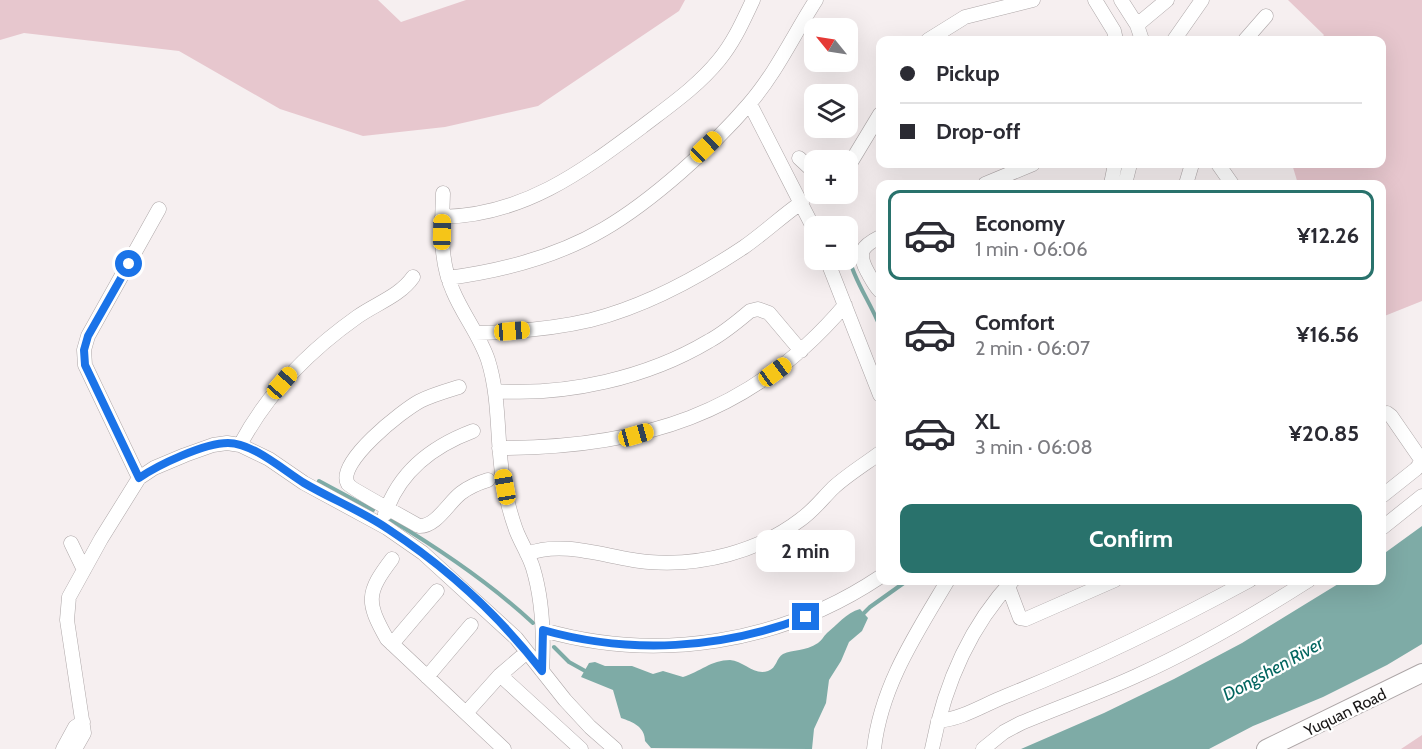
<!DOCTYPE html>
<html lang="en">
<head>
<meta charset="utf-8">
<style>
	:root { --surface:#fff; --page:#f7f7f7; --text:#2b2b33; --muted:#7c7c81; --line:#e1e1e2; --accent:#29726c }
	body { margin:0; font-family:Cabin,sans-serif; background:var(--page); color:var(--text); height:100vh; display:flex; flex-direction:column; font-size:22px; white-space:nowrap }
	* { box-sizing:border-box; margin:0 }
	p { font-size:20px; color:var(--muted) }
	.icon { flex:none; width:33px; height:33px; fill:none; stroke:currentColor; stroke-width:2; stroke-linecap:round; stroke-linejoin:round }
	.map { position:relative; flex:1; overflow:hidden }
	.drawer { position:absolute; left:876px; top:180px; width:510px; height:405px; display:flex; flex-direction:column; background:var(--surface); border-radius:12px; box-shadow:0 6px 24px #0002 }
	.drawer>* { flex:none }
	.guide { position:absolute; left:876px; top:36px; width:510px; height:132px; border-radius:12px; box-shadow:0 6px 24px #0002; display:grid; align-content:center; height:132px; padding:0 24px; background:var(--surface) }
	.needle { width:39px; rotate:300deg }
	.tools { position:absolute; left:804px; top:18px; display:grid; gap:12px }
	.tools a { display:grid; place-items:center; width:54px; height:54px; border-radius:12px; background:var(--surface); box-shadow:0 6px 24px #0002; font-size:30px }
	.end { position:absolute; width:27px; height:27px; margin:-14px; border:8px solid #1a73e8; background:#fff; box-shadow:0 0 0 3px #fff }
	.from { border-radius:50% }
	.bubble { position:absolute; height:42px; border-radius:12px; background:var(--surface); box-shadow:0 6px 24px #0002; font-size:20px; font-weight:700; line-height:42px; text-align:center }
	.car { position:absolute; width:18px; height:36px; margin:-18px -9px; border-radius:8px; box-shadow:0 0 4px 2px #0007; background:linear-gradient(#f5c518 24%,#345 0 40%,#f5c518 0 76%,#345 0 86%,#f5c518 0) }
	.guide b { display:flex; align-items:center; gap:21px; height:57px; font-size:22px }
	.guide b+b { border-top:2px solid var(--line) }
	.guide i { width:15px; height:15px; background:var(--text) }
	ul { padding:10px 0 0; list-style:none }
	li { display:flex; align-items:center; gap:18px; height:90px; margin:0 12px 9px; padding:0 12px; border:3px solid transparent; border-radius:12px }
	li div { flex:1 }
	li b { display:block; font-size:22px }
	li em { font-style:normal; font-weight:700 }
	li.current { border-color:var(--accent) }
	li>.icon { width:54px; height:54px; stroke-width:1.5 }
	.action { display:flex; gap:12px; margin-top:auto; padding:12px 24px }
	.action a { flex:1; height:69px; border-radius:12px; background:var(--accent); color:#fff; font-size:24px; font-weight:700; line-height:69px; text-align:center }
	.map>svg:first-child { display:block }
	.green { fill:#e7c7ce }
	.water { fill:#7eaba6 }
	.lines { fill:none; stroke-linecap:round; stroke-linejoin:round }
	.stream { stroke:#7eaba6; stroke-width:4 }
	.street-casing { stroke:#ada6a7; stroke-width:15 }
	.secondary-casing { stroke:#ada6a7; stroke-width:20 }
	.street { stroke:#fff; stroke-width:14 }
	.secondary { stroke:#fff; stroke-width:18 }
	.route { stroke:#1a73e8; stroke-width:8 }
	.labels { text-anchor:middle; stroke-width:4.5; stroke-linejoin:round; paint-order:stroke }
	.street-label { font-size:16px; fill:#181616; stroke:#fff }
	.water-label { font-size:18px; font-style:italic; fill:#036660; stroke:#fff }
</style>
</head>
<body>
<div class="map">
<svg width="1422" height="749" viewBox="0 0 1422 749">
	<rect width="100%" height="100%" fill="#f6eff0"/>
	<path class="green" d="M0,0H378L401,22L466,0H685L679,11L538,106L445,127L363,136L280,109L179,51L24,33L0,40Z
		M1288,0H1422V301L1382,317V184H1298L1292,164H1382V40H1320L1324,35Z
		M1422,735V749H1401Z"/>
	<path class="water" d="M1422,526V644L1387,665L1323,697L1253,726L1209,749H1021L1104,713L1174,679L1242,643L1343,581L1382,580V555Z
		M860,609L868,618L862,631L849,642L841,661L829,680L826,703L814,729L812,749L651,748L645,741C645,727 633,722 621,718L613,690L581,677L589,663L595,662L605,666H632L653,674L663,671L683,677C700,672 711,660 730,660C744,661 754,676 768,671C777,668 776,658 783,654C793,649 805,652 818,643C822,640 823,637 827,633C837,625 846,613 860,609Z"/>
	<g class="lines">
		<path class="stream" d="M848,255C854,281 871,303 880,327
			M319,481L373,510
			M391,520C441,550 490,583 533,623
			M861,616L870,607L908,580
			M554,647L569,662L587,672"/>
		<g class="street-casing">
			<path id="street" d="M1095,0L1114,31L1116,40
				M1121,0L1137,25L1142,40
				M1137,25L1167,0
				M928,40L965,17L1033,0
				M1174,40L1202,0
				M1245,40L1266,16
				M750,104L814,229
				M799,158L814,172
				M1218,164L1232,184
				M848,167L880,114
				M985,184L1033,164
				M1111,184L1115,164
				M1125,184L1130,164
				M1186,184L1192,164
				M443,193C442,227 439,260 453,291C463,315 480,336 488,360C501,401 496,445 504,486C507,501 511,516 516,530C521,543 529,555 533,568C543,601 544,637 542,671
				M442,217C524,215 580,173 643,126C669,106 698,86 719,60C734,42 743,21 753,0
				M880,237C862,246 857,252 867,271C871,278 874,285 880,291
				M827,260L880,395
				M448,278C501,271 558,256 604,229C652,201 713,146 749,104C776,73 794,34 816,0
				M476,333C514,332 553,329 591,320C646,306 696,279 744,247C764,233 782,216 802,202
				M459,387C446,391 432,395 420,401C403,410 335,463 348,484C350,488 410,521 419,526C436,527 448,503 461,493C469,487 478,483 488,480
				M495,391C566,396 647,378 709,341C724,333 737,322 750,311L758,309L769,313L801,351
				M1382,414L1387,413L1391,416L1420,458V464L1416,469L1382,496
				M240,445C268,392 309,351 357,317C375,304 400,296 413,277
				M499,448C640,448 752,415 845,305
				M139,478L85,365L84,350L88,336L159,209
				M385,514C399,472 433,446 473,431
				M1382,528L1422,496
				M71,543L84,570
				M527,554C565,539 610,559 649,562C701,566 758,552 800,520C813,511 822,499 833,488C847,475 865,464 880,453
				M392,559C366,593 366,602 387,639L504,749
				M1008,586L1020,618L1026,619L1115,580
				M543,630C658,663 781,643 880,577
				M392,644L437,591
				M500,675L581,749
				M427,677L471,625
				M466,713L500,675L527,652
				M938,721C962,719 983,705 1006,696C1091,662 1169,624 1250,580
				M63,749L75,727L83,722
				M75,749L84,733L67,620L69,597L101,539L139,478L154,468L185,455L213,445L227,443L240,445L269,459L304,483L387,528L423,553L516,638L565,700L590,727L615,749
				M874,749C881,686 916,634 948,580
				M932,749C944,687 969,627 1013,580
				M983,749L1004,732L1021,723C1059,707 1099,693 1136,676C1196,649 1254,615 1309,580"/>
		</g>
		<g class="secondary-casing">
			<path id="secondary" d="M1266,749L1422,673"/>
		</g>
		<use href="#street" class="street"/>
		<use href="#secondary" class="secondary"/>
	</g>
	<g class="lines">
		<path class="route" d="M129,264L88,336L84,350L85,365L139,478C158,465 204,443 228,443C253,443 283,470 304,483C331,499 362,511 388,529C446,567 500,617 542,671L543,630C631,655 721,649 806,617"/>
	</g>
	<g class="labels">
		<g class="street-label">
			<text transform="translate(1345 712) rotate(-26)" y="6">Yuquan Road</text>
		</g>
		<g class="water-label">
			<text transform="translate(1273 669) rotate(-29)" y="6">Dongshen River</text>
		</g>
	</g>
</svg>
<div class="tools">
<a><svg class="needle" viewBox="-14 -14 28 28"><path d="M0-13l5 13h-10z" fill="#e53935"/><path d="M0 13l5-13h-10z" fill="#7c7c81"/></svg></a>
<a><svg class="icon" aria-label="layers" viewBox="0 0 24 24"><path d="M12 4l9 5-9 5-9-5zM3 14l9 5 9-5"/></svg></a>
<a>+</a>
<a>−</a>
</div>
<i class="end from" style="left:129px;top:264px"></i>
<i class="end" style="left:806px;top:617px"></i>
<div class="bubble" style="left:756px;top:530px;width:99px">2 min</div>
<i class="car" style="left:706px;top:147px;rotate:46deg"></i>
<i class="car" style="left:442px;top:232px;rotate:1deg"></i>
<i class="car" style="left:512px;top:331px;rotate:85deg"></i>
<i class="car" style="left:775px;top:372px;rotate:54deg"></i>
<i class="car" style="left:282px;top:383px;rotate:41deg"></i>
<i class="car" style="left:636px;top:435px;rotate:74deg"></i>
<i class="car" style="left:505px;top:487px;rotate:350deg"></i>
<div class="guide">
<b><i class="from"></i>Pickup</b>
<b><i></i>Drop-off</b>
</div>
<section class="drawer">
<ul>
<li class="current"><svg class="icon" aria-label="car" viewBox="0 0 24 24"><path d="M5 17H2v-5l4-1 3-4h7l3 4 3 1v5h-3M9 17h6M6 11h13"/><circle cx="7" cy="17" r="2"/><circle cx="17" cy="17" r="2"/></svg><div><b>Economy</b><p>1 min · 06:06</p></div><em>¥12.26</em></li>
<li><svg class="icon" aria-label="car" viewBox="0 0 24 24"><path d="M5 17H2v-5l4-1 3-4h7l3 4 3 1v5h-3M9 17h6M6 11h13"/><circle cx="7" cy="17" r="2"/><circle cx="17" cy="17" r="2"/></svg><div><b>Comfort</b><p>2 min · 06:07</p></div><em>¥16.56</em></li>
<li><svg class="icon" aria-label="car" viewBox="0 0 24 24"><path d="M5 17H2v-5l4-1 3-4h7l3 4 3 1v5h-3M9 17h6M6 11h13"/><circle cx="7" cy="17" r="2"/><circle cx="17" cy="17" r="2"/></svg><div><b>XL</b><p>3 min · 06:08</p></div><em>¥20.85</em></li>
</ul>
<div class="action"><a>Confirm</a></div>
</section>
</div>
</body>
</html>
